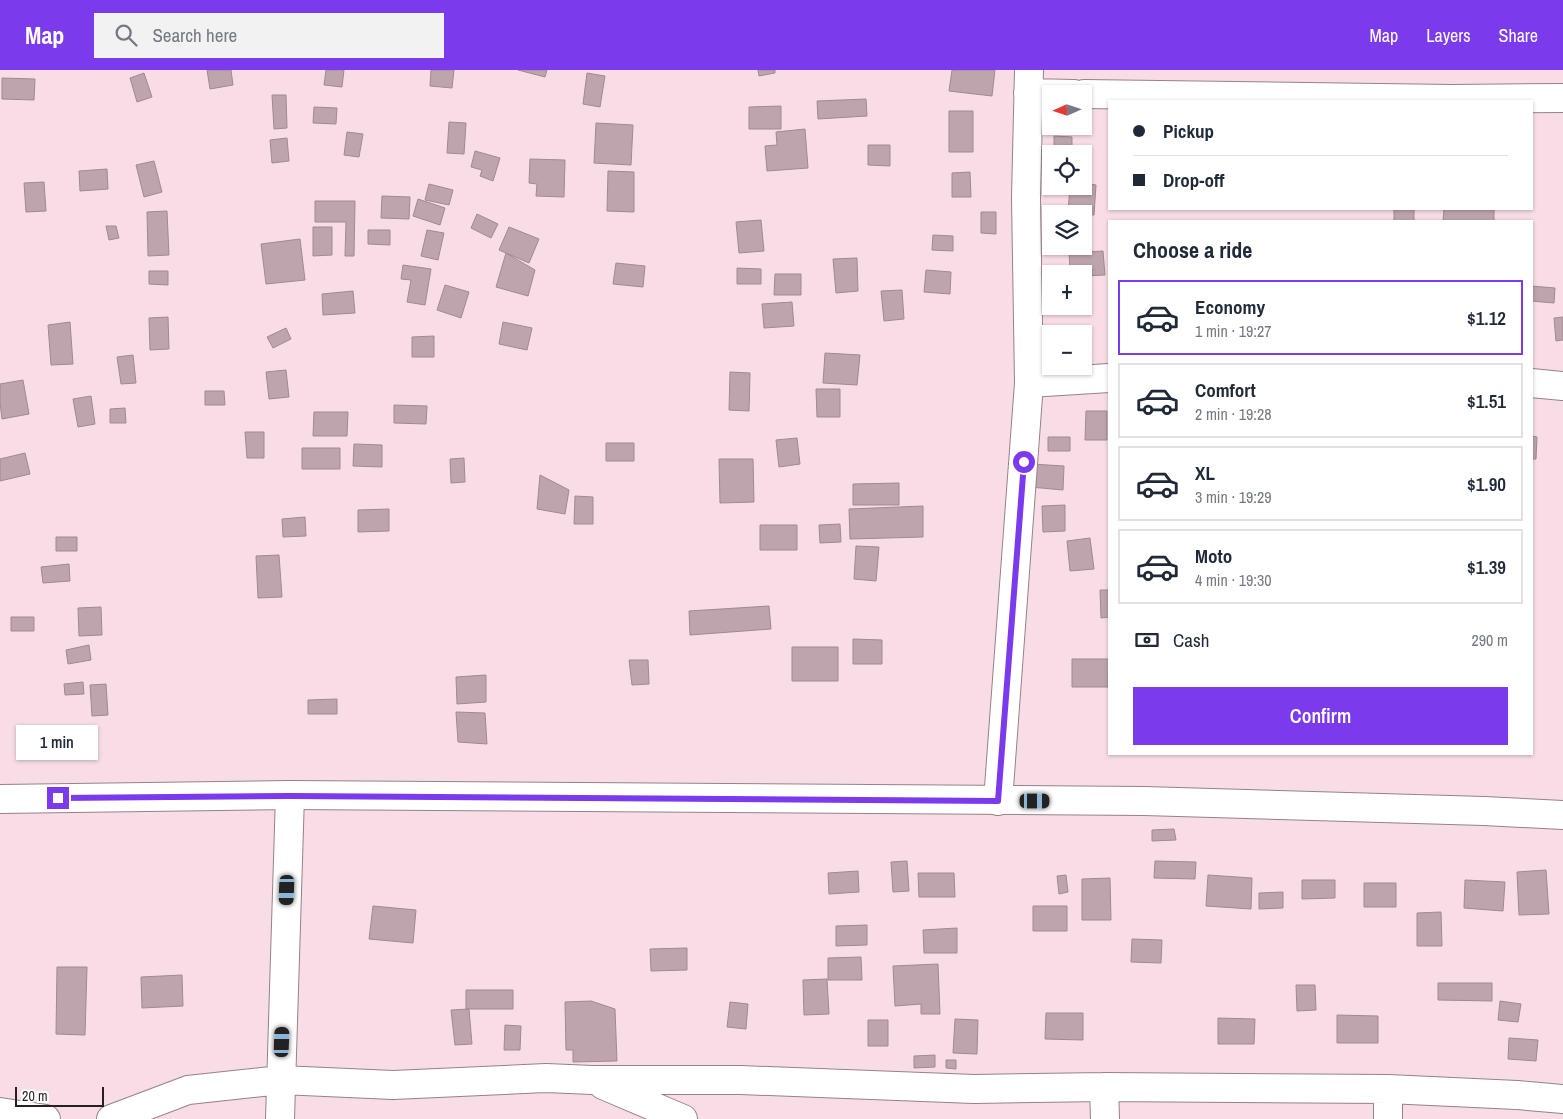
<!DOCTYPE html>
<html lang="en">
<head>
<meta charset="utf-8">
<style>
	:root { --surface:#fff; --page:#f2f2f3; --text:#1f2937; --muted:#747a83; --line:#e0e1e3; --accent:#7c3aed }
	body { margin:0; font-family:"Archivo Narrow",sans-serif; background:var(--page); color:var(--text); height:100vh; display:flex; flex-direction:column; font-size:19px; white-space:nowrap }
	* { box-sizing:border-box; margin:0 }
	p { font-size:16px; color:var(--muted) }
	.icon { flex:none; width:28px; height:28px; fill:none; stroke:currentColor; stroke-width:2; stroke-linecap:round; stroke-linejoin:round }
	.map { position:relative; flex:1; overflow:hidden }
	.side { position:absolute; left:1108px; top:150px; width:425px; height:535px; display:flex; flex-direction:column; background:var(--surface); border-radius:0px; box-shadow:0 1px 4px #0004 }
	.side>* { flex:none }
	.guide { position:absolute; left:1108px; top:30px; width:425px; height:110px; border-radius:0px; box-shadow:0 1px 4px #0004; display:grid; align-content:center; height:110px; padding:0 25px; background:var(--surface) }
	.needle { width:32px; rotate:267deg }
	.fabs { position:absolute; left:1042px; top:15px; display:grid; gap:10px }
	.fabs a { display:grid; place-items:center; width:50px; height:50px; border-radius:0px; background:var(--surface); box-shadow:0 1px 4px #0004; font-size:25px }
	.scale { position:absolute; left:15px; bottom:12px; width:89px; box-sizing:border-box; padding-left:5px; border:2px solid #291f23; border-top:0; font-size:14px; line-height:18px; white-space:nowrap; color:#291f23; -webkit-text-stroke:4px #fff; paint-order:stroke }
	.end { position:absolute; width:22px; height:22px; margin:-11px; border:6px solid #7c3aed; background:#fff; box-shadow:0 0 0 2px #fff }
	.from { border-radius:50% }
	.bubble { position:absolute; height:35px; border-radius:0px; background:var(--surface); box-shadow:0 1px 4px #0004; font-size:16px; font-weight:600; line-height:35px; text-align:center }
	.car { position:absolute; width:15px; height:30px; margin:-15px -8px; border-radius:6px; box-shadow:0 0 4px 1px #0007; background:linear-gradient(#222 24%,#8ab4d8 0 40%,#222 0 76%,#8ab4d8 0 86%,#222 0) }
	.guide b { display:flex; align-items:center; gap:18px; height:48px; font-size:19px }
	.guide b+b { border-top:1px solid var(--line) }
	.guide i { width:12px; height:12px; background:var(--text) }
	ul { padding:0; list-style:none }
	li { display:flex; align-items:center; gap:15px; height:75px; margin:0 10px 8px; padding:0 15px; border:2px solid var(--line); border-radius:0px }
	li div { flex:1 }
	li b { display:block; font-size:19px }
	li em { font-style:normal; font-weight:600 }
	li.active { border-color:var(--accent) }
	li>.icon { width:45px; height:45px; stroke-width:1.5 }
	h2 { padding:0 25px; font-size:22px; line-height:60px }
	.pay { display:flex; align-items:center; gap:12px; height:55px; padding:0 25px; font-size:19px }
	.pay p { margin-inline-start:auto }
	.button { display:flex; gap:10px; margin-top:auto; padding:10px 25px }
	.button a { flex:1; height:58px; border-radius:0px; background:var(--accent); color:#fff; font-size:20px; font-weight:600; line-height:58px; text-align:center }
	header { display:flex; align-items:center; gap:30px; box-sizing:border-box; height:70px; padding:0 25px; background:var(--accent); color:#fff }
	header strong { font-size:24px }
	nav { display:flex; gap:28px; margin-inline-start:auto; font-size:18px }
	.search { width:350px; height:45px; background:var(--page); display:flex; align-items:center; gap:12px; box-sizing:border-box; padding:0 18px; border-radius:0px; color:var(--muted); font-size:19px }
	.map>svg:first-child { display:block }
	.building { fill:#bea4ad; stroke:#a28991 }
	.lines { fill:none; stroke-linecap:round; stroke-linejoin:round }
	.minor-casing { stroke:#988088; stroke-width:30 }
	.major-casing { stroke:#988088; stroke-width:30 }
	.minor { stroke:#fff; stroke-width:28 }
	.major { stroke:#fff; stroke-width:28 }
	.route { stroke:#7c3aed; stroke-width:6 }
</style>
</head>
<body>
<header>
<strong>Map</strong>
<div class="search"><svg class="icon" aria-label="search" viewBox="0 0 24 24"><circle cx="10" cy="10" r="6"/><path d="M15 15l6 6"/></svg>Search here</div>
<nav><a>Map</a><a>Layers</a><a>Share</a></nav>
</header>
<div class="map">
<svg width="1563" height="1049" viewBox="0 0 1563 1049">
	<rect width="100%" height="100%" fill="#f8dde6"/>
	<path class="building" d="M207,0H231L233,15L210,19Z
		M326,0H344L342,17L324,15Z
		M431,0H454L452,18L430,16Z
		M518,0H547L545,7Z
		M758,0H775V3L759,6Z
		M952,0H995L992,26L949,21Z
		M144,3L152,27L137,32L130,8Z
		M587,3L605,6L600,37L583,34Z
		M2,8L35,9L34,30L2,29Z
		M272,25H286L287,58L274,59Z
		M866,29L867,46L818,49L817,31Z
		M781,36V59H749V37Z
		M314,37L337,38L336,54L313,53Z
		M949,41H973V82H949Z
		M449,52L466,53L464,84L447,83Z
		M596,53L633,55L631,95L594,93Z
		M805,59L808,98L767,101L765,76L777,75L776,62Z
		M347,62L363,64L359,87L344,85Z
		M1054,66L1072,67V84H1054Z
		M287,68L289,91L272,93L270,70Z
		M868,75H890V96L868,95Z
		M475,81L500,88L493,111L480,106L482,100L471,97Z
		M530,89L565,90L564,127L536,126L537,114L529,113Z
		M154,91L162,122L144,127L136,95Z
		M107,99L108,119L80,121L79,101Z
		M608,101L634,102V142L607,141Z
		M970,102L971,127H952V103Z
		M44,112L46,141L26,142L24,113Z
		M1084,113L1096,115L1094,145L1068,142L1070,116H1084Z
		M429,114L453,120L449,135L425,130Z
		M382,126L410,127L409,149L381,148Z
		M418,129L445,138L440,155L413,146Z
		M315,131H355L354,186H345L346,152H315Z
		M1394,139H1414V151H1394Z
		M1444,139H1494V151H1443Z
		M167,141L169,185L148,186L147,142Z
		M981,142H996V164L981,163Z
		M477,144L498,154L491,168L471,158Z
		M761,150L764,181L739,183L736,152Z
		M106,156H116L119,168L109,170Z
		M313,157H332V185L313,186Z
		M509,157L539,169L529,193L499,180Z
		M368,160H390V175L368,174Z
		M427,160L444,163L438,190L421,186Z
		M933,165L953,166V181L932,180Z
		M300,169L305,210L266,214L261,174Z
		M1103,181L1105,205L1084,206V204H1081V198H1070L1069,183Z
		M506,183L535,200L528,226L496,217Z
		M857,188L858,221L836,223L833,189Z
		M616,193L645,196L643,217L613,214Z
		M403,195L431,199L425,235L407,232L411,210L401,209Z
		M737,198L761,199V214H737Z
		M926,200L951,202L950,224L924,222Z
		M149,201H168V215L149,214Z
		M775,204H801V225H774Z
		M1084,214H1090L1089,233H1084Z
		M445,215L469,222L461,248L437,240Z
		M1531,216L1555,218L1554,233L1531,231Z
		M902,220L904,249L884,251L881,221Z
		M353,221L355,243L323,245L322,224Z
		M792,232L794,256L764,258L762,234Z
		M168,247L169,279L150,280L149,248Z
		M1563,247V270L1556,271L1554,248Z
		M70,252L73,294L51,295L48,255Z
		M503,252L532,258L527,280L499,274Z
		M286,258L291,269L273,278L267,267Z
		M434,266V287H412V267Z
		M825,283L860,285L857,315L823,313Z
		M133,285L136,313L121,314L117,287Z
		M286,300L289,327L269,329L266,302Z
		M730,302L750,303L749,341L729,340Z
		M23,310L29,344L2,349L0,333V314Z
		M816,319H840V347H817Z
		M205,321H224L225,335H205Z
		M91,326L95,354L78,357L73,329Z
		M394,335L427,336L426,354L394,353Z
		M125,338L126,353H110V339Z
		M1086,341H1107V370H1085Z
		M314,342H348L347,366H313Z
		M245,362H264V388H247Z
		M1531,366L1537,367L1536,389H1531Z
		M1048,367H1070V381H1048Z
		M797,368L800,394L779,397L776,370Z
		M606,373H634V391H606Z
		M354,374L382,375V397L353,396Z
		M302,378H340V399H302Z
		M25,383L30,404L0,411V389Z
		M464,388L465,412L451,413L450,389Z
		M719,389H753L754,432L720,433Z
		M1032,394L1064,396L1063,420L1030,417Z
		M540,405L569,420L565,444L537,439Z
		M899,413V435H853V414Z
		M575,426L593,427V454H574Z
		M1065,435V461L1043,462L1042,436Z
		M923,436V467L850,469L849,439Z
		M389,439V461L358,462V440Z
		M305,447L306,466L283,467L282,449Z
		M840,454L841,472L820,473L819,455Z
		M760,455H797V480H760Z
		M56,467H77V481H56Z
		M1090,468L1094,499L1070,501L1067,471Z
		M856,476L879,477L876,511L854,509Z
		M279,485L282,527L258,528L256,486Z
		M69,494L70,511L43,513L41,497Z
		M1100,520H1109V547L1101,548Z
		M769,536L771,559L690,565L689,541Z
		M101,537L102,565L79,566L78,538Z
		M11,547H34V561H11Z
		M853,569L882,570V594H853Z
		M89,575L91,590L68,594L66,580Z
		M792,577H838V611H792Z
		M1072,589H1109L1108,617H1072Z
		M629,590H648L649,614L632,615Z
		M486,605V632L457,634L456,607Z
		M83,612L84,624L65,625L64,614Z
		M106,614L108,645L92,646L90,615Z
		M337,629V644H308V630Z
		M456,642L485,643L487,674L458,672Z
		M1174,759L1176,770L1152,771V760Z
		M907,791L909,821L893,822L891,792Z
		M1155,791L1196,792L1195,809L1154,808Z
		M1546,800L1549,844L1519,845L1517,802Z
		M858,801L859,822L829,824L828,803Z
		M918,803H954L955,827H919Z
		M1066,805L1068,822L1059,824L1057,806Z
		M1208,805L1252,808L1251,839L1206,836Z
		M1110,808L1111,850H1082V809Z
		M1302,810H1335V828L1302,829Z
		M1465,810L1505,812L1503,841L1464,838Z
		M1364,813H1396V837H1364Z
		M1283,822V838L1259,839V823Z
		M373,836L416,840L413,873L369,869Z
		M1033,836H1067V861H1033Z
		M1441,842L1442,876H1417V843Z
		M867,855V875L836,876V856Z
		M957,858V883H924L923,860Z
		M1132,869L1162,870L1161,893L1131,892Z
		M687,878V900L651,901L650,879Z
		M861,887L862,910H828V888Z
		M938,894L940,944H921V934L895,936L893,896Z
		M57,897H87L85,965L56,964Z
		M182,905L183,936L142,938L141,907Z
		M827,909L829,944L804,945L803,910Z
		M1438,913H1492V931L1438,930Z
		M1296,915H1315L1316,940L1297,941Z
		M466,920H513V939H466Z
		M591,931L615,939L617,991L573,992V980H566L565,932Z
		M1500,931L1521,934L1518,952L1498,950Z
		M730,932L748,934L746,959L727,957Z
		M469,939L472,974L455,975L451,940Z
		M1046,943H1083V970L1045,969Z
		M1337,945L1378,946V973H1337Z
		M1218,948L1255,949L1254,974H1218Z
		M955,949L978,950L977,984L953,983Z
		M868,950H888V976H868Z
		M505,955L521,956L520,980H504Z
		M1509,968L1538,970L1536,991L1508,989Z
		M935,985V997L914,998V986Z
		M946,990H956V999L946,998Z"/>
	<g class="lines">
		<g class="minor-casing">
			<path id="minor" d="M1028,23L1074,24
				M1084,24L1452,29L1563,28
				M1029,313L1109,308
				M1531,313L1563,316
				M998,731L1029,313L1026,128L1029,0
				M603,1015L683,1049
				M1104,1017L1105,1049
				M1388,1019V1049
				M0,1042L46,1049
				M111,1049L188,1020L281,1010L393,1015L546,1008L592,1010H741L974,1019L1104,1017L1388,1019L1517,1025L1563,1029
				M280,1049L290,725"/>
		</g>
		<g class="major-casing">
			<path id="major" d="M0,729L290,725L1144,731L1484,741L1563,745"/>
		</g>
		<use href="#minor" class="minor"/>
		<use href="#major" class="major"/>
	</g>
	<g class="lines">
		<path class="route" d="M58,728L290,726L998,731L1024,392"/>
	</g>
</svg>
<div class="fabs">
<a><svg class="needle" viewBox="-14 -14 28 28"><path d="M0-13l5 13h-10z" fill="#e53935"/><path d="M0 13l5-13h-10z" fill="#747a83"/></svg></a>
<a><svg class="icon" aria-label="locate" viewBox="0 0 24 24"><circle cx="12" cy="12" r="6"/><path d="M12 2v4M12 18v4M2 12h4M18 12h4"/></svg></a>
<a><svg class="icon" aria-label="layers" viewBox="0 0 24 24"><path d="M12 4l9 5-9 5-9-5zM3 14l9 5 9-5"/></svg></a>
<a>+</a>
<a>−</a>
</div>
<div class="scale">20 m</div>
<i class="end from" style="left:1024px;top:392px"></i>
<i class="end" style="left:58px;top:728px"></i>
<div class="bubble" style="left:16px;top:655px;width:82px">1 min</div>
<i class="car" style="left:1035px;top:731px;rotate:90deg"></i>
<i class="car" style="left:287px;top:820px;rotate:182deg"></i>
<i class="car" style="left:282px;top:972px;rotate:2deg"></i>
<div class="guide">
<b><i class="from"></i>Pickup</b>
<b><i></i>Drop-off</b>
</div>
<section class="side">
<h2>Choose a ride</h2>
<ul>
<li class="active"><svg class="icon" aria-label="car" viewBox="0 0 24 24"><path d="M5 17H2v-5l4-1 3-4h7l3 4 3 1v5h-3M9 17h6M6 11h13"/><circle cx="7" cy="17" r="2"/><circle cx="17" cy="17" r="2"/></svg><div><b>Economy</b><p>1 min · 19:27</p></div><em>$1.12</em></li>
<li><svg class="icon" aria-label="car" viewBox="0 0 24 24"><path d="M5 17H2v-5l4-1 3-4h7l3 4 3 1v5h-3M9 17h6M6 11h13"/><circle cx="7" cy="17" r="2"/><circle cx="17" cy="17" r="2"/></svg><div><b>Comfort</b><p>2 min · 19:28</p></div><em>$1.51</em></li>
<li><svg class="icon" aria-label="car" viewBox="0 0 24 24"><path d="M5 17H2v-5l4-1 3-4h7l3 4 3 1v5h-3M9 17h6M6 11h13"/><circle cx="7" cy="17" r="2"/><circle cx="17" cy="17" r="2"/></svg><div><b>XL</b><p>3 min · 19:29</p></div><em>$1.90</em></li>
<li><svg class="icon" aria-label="car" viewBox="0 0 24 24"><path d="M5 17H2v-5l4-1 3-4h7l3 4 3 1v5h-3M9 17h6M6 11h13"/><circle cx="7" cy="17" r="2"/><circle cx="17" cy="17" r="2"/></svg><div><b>Moto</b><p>4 min · 19:30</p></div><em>$1.39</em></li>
</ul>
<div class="pay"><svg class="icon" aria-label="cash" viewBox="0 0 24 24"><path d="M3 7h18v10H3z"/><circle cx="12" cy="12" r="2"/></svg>Cash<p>290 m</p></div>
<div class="button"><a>Confirm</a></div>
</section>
</div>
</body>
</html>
